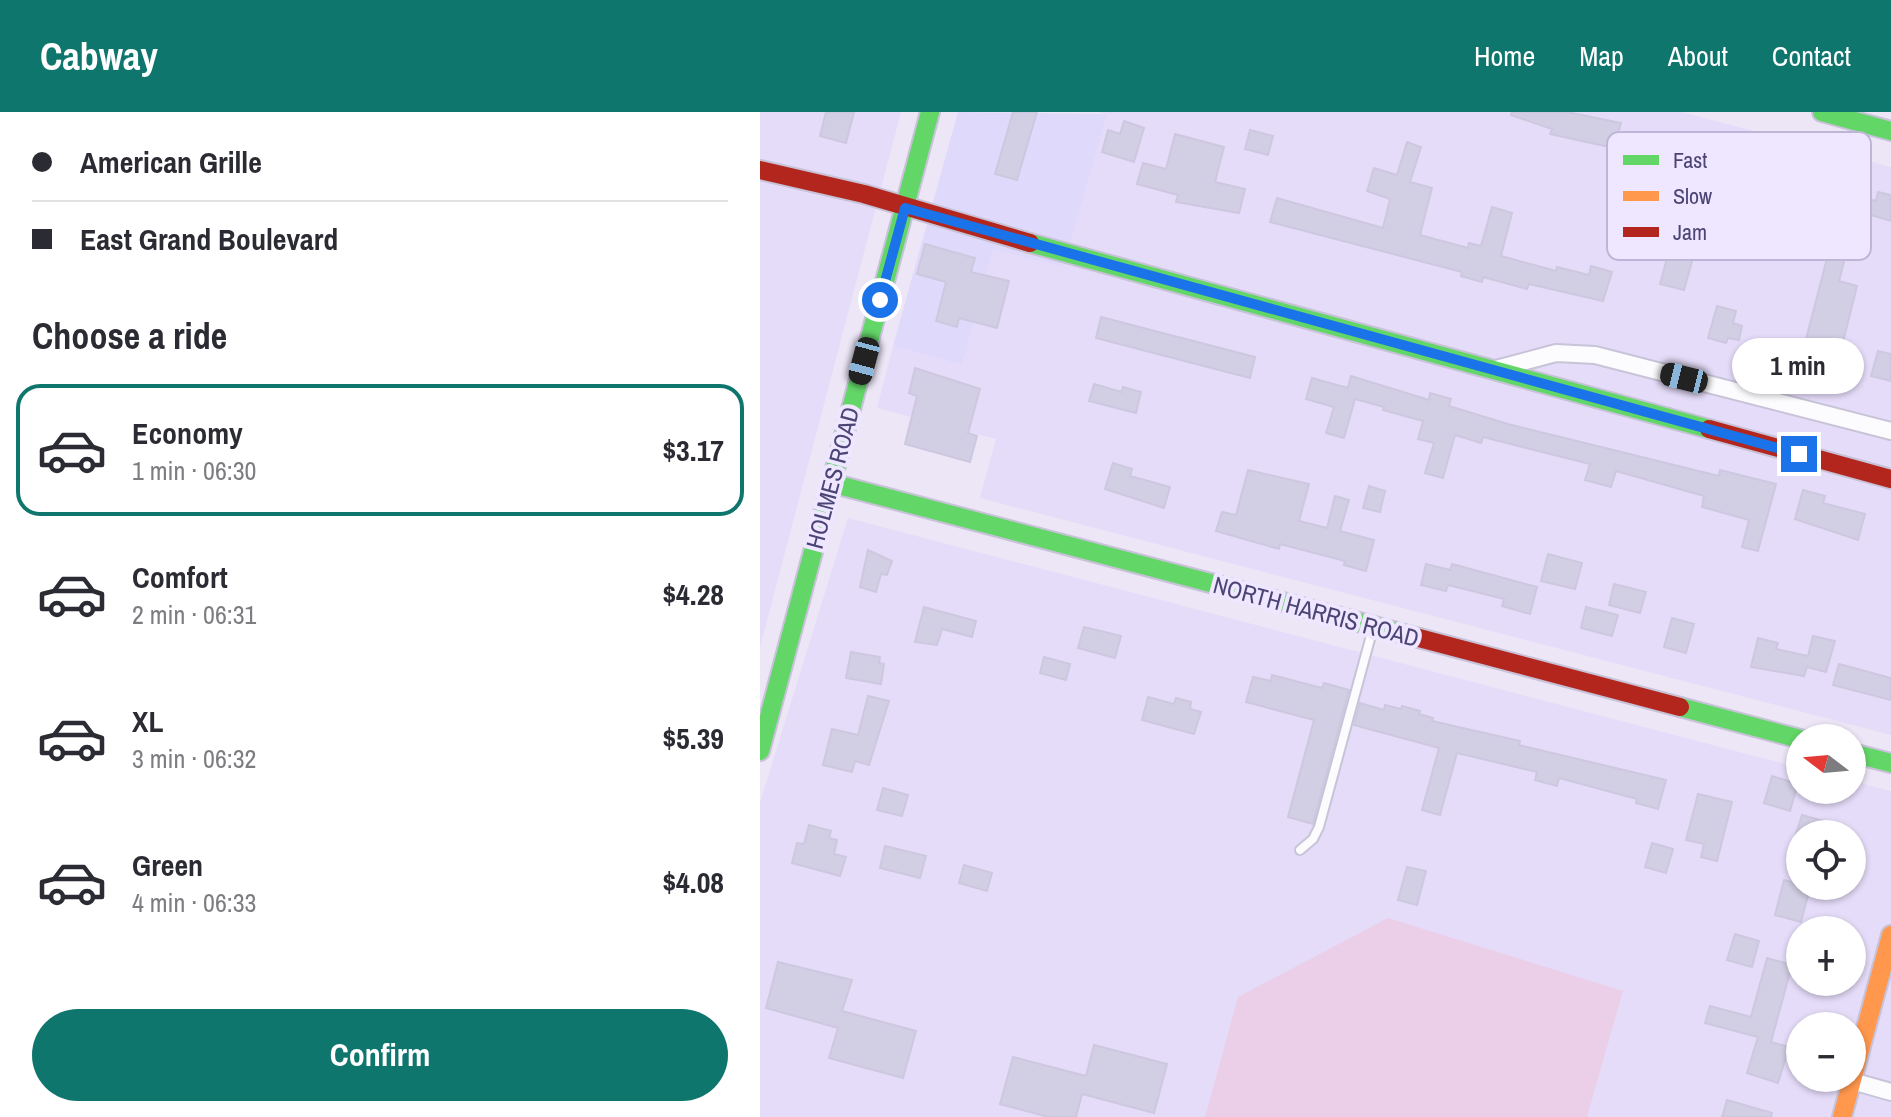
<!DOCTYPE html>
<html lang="en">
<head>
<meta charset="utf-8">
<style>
	:root { --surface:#fff; --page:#f2f2f3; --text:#2b2b33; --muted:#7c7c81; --line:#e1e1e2; --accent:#0f766e }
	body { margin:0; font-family:"Archivo Narrow",sans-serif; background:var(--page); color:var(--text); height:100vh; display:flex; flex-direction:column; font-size:30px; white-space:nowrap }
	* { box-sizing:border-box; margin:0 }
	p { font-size:26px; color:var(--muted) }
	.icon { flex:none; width:44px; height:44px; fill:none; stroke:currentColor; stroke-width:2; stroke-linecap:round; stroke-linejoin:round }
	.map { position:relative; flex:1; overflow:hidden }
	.details { display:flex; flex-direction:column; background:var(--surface); width:760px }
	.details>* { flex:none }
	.guide { display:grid; align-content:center; height:176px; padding:0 32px; background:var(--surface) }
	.needle { width:52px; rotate:286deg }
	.buttons { position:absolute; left:1026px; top:612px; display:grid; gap:16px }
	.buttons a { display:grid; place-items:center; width:80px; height:80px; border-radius:50%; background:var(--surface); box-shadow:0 2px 6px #0004; font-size:40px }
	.end { position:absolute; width:36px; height:36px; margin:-18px; border:10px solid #1a73e8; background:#fff; box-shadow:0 0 0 4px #fff }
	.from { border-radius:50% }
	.bubble { position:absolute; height:56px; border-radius:28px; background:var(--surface); box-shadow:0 2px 6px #0004; font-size:26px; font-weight:700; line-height:56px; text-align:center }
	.car { position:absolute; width:24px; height:48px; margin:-24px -12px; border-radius:10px; box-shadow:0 0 6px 2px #0007; background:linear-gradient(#222 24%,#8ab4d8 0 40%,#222 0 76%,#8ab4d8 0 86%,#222 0) }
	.guide b { display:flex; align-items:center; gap:28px; height:76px; font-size:30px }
	.guide b+b { border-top:2px solid var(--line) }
	.guide i { width:20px; height:20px; background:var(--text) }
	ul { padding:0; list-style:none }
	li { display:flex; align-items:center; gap:24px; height:132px; margin:0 16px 12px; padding:0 16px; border:4px solid transparent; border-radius:24px }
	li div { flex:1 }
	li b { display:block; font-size:30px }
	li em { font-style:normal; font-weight:700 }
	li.active { border-color:var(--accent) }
	li>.icon { width:72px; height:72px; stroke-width:1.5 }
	h2 { padding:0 32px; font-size:36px; line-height:96px }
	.button { display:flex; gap:16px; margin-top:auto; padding:16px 32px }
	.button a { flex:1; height:92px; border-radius:48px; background:var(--accent); color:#fff; font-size:32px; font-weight:700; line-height:92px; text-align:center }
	header { display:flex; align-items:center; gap:48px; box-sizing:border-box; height:112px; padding:0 40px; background:var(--accent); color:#fff }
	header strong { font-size:38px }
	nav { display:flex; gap:44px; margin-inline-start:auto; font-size:28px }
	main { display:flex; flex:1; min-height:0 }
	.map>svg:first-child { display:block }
	.residential { fill:#e5dcf9; fill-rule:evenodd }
	.commercial { fill:#dfdafb }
	.green { fill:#ebcfe8 }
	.building { fill:#d2cee3; stroke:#cdc8e0; stroke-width:2 }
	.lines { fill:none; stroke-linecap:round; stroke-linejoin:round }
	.lane-casing { stroke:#c8c4d8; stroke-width:12 }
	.street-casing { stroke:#c8c4d8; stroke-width:20 }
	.fast-casing { stroke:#c7c2d7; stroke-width:22 }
	.slow-casing { stroke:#c7c2d7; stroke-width:22 }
	.jam-casing { stroke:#c7c2d7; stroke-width:22 }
	.lane { stroke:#fcfbfe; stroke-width:8 }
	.street { stroke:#fcfbfe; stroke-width:16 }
	.fast { stroke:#63d668; stroke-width:18 }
	.slow { stroke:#ff974d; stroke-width:18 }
	.jam { stroke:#b3261e; stroke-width:18 }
	.route { stroke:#1a73e8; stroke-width:10 }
	.labels { text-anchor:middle; stroke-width:8; stroke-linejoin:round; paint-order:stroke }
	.street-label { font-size:24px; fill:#4b4575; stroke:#efe6ff }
	.key { fill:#efe6ff; stroke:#beb6d6; stroke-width:2 }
	.key-label { font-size:22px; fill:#4b4575 }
</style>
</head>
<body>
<header>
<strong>Cabway</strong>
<nav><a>Home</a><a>Map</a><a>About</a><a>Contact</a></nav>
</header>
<main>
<section class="details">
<div class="guide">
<b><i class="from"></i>American Grille</b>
<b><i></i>East Grand Boulevard</b>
</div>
<h2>Choose a ride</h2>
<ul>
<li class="active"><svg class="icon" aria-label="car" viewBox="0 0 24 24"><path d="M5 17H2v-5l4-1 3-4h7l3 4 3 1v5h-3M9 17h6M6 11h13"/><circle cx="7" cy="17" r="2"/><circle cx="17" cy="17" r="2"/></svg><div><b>Economy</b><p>1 min · 06:30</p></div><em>$3.17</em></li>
<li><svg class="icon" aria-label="car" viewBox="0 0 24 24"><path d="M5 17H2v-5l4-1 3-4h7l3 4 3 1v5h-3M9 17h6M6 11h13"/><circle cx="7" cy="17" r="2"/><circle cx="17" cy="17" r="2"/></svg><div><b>Comfort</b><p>2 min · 06:31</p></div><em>$4.28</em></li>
<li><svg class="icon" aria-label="car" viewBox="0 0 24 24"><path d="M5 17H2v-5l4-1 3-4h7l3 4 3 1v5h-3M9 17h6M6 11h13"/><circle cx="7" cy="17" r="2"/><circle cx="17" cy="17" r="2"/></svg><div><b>XL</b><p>3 min · 06:32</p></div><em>$5.39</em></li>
<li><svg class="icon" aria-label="car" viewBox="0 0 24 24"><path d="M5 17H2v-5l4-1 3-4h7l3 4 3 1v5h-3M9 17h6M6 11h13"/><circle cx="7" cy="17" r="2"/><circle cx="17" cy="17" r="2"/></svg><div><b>Green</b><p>4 min · 06:33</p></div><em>$4.08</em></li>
</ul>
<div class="button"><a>Confirm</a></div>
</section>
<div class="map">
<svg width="1131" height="1005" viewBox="0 0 1131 1005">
	<rect width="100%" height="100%" fill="#ece6f7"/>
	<path class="residential" d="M0,0H141L0,535Z
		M339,0H921L1131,55V623L220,386L236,327L117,296L133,234L202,253L233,136L346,2Z
		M88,406L1040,656V678H1092V669L1131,679V1005H0V691ZM1040,722H1092V774H1040ZM1040,818H1092V870H1040ZM1040,914H1092V966H1040Z"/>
	<path class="commercial" d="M198,0L347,2L303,155L233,137L202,253L133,234Z"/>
	<path class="green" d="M628,806L863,879L827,1005H445L478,885Z"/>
	<path class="building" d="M66,0H94L86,31L60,24Z
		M253,0H277L257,68L235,62Z
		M752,0H807L861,11L854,36L790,22L792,17L751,3Z
		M364,9L384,16L374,50L342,40L348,18L360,22Z
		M490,18L513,24L508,43L485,37Z
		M415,22L464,35L455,70L485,77L479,101L416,90L418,83L377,72L383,51L406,57Z
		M647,30L661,35L650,70L672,76L660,123L708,136L709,131L721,134L732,95L752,101L741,144L796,159L797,155L829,163L831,154L852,160L843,189L769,172L767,177L723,165L722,170L701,164L702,160L510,110L517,86L623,116L630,87L607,79L614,56L637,63Z
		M1032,66L1116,89L1118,80L1131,83V109L1097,99L1079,169L1097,174L1083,230L1072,227L1063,261L1039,254L1078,104L1049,96L1047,104L1024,98Z
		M165,132L215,146L211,160L249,169L237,216L199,206L197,215L176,209L186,170L157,162Z
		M909,139L933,146L924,178L900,172Z
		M957,194L976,199L973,211L982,214L979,228L968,226L966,231L948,226Z
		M341,205L495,245L490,266L336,226Z
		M1118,239L1131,242V269L1111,264Z
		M155,256L220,277L208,321L217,324L210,350L145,332L157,284L149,281Z
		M591,264L669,288L670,281L691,287L689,294L748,312L959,364L960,358L1016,372L998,439L982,435L989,408L942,395L944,384L856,359L851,375L825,368L830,352L723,325L721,331L695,323L683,366L665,361L674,331L658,327L663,309L623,298L624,295L595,287L584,326L566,321L574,295L546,287L552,266L588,276Z
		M334,272L362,280L363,275L381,280L376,301L329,289Z
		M353,351L372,357L370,364L410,375L404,396L345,377Z
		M488,358L549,372L539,409L567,416L575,384L589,388L580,419L614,428L606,459L584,453L585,449L520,432L519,437L456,419L462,400L476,403Z
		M609,374L625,379L620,400L603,396Z
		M1043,378L1065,384L1063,391L1105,402L1098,428L1035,407Z
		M108,438L132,449L127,463L121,462L116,480L100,475Z
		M788,442L822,451L815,477L781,469Z
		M666,452L690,458L692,452L777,475L770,502L742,494L744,487L688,473L686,479L661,473Z
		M854,472L886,480L880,501L849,493Z
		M164,495L216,509L212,525L182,517L177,533L155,530Z
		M826,495L858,503L852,524L821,516Z
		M912,506L934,512L926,541L904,535Z
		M324,515L361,524L355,546L318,536Z
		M1053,524L1075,529L1066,560L1047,555L1044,564L991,555L998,526L1018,531L1016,537L1048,544Z
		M91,540L120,545L119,551L124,552L121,572L86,566Z
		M284,545L310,552L306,568L280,561Z
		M1079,552L1131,566V588L1073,573Z
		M512,563L562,576L564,571L589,578L553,712L528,705L554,608L486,590L493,565L511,569Z
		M108,584L129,589L109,653L95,649L92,660L63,653L72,617L98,623Z
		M388,585L414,592L416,586L431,590L430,597L441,600L434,622L382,608Z
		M600,591L624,598L625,593L641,597L642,594L660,599L659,602L673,606L672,609L760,629L759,633L906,668L898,697L876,691L877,687L799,666L797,674L775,668L777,660L697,641L680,703L662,698L679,636L594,613Z
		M1012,664L1038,672L1030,699L1004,691Z
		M123,676L148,683L142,704L117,698Z
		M938,682L972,690L957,749L941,745L944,732L926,728Z
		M1042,703L1067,710L1063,722H1036Z
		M49,713L71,719L69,726L77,728L74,742L86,745L80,764L32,751L37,731L44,732Z
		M892,731L913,737L906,761L885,755Z
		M125,734L166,744L160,766L120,756Z
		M204,753L232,761L227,779L199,771Z
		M647,755L666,759L657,793L638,788Z
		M1024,768L1039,772L1038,777L1049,780L1041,810L1015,803Z
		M975,822L999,829L992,855L967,848Z
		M1007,846L1032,853L1011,930L1029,935L1018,971L987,961L998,925L945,911L950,894L991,905Z
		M18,850L92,868L82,899L156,919L143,966L69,946L78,916L6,896Z
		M334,933L407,952L394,1001L322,982L316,1005H288L240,992L253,945L326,964Z
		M967,988L1012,1001L1011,1005H962Z"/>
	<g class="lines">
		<g class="lane-casing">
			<path id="lane" d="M540,738L553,727L559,715L613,516"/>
		</g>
		<g class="street-casing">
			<path id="street" d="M736,257L796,241L835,243L1131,319
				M1092,969L1131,980"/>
		</g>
		<g class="fast-casing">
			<path id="fast" d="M1062,0L1131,19
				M270,131L949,317
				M71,371L659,526
				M920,595L1040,627
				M0,639L170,0
				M1092,641L1131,651"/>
		</g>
		<g class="slow-casing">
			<path id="slow" d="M1082,1005L1131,823"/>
		</g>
		<g class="jam-casing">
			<path id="jam" d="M0,58L104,82L270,131
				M949,317L1131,367
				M659,526L920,595"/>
		</g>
		<use href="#lane" class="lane"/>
		<use href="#street" class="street"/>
		<use href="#fast" class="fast"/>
		<use href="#slow" class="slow"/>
		<use href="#jam" class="jam"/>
	</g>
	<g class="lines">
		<path class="route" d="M120,188L145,96L1039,342"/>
	</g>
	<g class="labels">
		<g class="street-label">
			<text transform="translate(73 366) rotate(-75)" y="8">HOLMES ROAD</text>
			<text transform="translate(556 500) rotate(15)" y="8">NORTH HARRIS ROAD</text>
		</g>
	</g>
	<rect x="847" y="20" width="264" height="128" rx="12" class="key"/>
	<rect x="863" y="43" width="36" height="10" fill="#63d668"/>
	<rect x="863" y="79" width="36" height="10" fill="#ff974d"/>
	<rect x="863" y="115" width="36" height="10" fill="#b3261e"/>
	<g class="key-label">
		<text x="913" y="56">Fast</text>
		<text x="913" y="92">Slow</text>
		<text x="913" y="128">Jam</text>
	</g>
</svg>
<div class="buttons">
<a><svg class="needle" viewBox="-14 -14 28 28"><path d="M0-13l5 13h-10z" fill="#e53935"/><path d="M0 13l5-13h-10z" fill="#7c7c81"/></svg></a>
<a><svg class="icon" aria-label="locate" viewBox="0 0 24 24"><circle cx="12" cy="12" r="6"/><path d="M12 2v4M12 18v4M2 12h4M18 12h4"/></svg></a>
<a>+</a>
<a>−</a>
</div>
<i class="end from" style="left:120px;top:188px"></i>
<i class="end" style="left:1039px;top:342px"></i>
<div class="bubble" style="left:972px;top:226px;width:132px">1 min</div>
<i class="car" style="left:104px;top:249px;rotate:195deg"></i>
<i class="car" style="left:924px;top:266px;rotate:284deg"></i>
</div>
</main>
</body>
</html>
